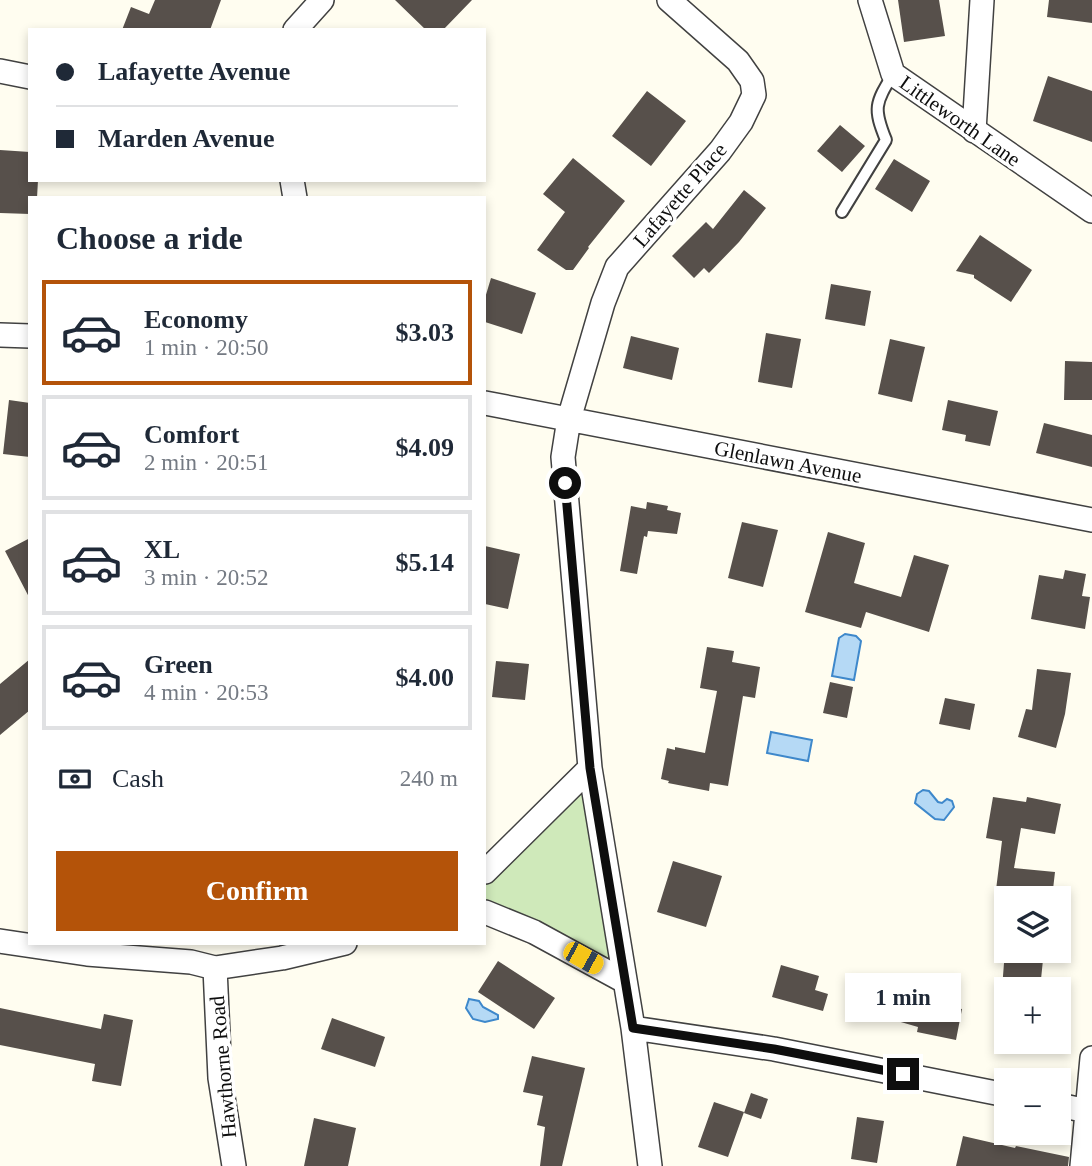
<!DOCTYPE html>
<html lang="en">
<head>
<meta charset="utf-8">
<style>
	:root { --surface:#fff; --page:#f6f6f7; --text:#1f2937; --muted:#747a83; --line:#e0e1e3; --accent:#b45309 }
	body { margin:0; font-family:"Times New Roman",serif; background:var(--page); color:var(--text); height:100vh; display:flex; flex-direction:column; font-size:26px; white-space:nowrap }
	* { box-sizing:border-box; margin:0 }
	p { font-size:23px; color:var(--muted) }
	.icon { flex:none; width:38px; height:38px; fill:none; stroke:currentColor; stroke-width:2; stroke-linecap:round; stroke-linejoin:round }
	.map { position:relative; flex:1; overflow:hidden }
	.sheet { position:absolute; left:28px; top:196px; width:458px; height:749px; display:flex; flex-direction:column; background:var(--surface); border-radius:0px; box-shadow:0 4px 10px #0003 }
	.sheet>* { flex:none }
	.top-card { position:absolute; left:28px; top:28px; width:458px; height:154px; border-radius:0px; box-shadow:0 4px 10px #0003; display:grid; align-content:center; height:154px; padding:0 28px; background:var(--surface) }
	.tools { position:absolute; left:994px; top:886px; display:grid; gap:14px }
	.tools a { display:grid; place-items:center; width:77px; height:77px; border-radius:0px; background:var(--surface); box-shadow:0 4px 10px #0003; font-size:35px }
	.end { position:absolute; width:32px; height:32px; margin:-16px; border:9px solid #0e0e0e; background:#fff; box-shadow:0 0 0 4px #fff }
	.from { border-radius:50% }
	.bubble { position:absolute; height:49px; border-radius:0px; background:var(--surface); box-shadow:0 4px 10px #0003; font-size:23px; font-weight:700; line-height:49px; text-align:center }
	.car { position:absolute; width:21px; height:42px; margin:-21px -10px; border-radius:9px; box-shadow:0 0 5px 2px #0007; background:linear-gradient(#f5c518 24%,#345 0 40%,#f5c518 0 76%,#345 0 86%,#f5c518 0) }
	.top-card b { display:flex; align-items:center; gap:24px; height:66px; font-size:26px }
	.top-card b+b { border-top:2px solid var(--line) }
	.top-card i { width:18px; height:18px; background:var(--text) }
	ul { padding:0; list-style:none }
	li { display:flex; align-items:center; gap:21px; height:105px; margin:0 14px 10px; padding:0 14px; border:4px solid var(--line); border-radius:0px }
	li div { flex:1 }
	li b { display:block; font-size:26px }
	li em { font-style:normal; font-weight:700 }
	li.selected { border-color:var(--accent) }
	li>.icon { width:63px; height:63px; stroke-width:1.5 }
	h2 { padding:0 28px; font-size:32px; line-height:84px }
	.pay { display:flex; align-items:center; gap:18px; height:77px; padding:0 28px; font-size:26px }
	.pay p { margin-inline-start:auto }
	.button { display:flex; gap:14px; margin-top:auto; padding:14px 28px }
	.button a { flex:1; height:80px; border-radius:0px; background:var(--accent); color:#fff; font-size:28px; font-weight:700; line-height:80px; text-align:center }
	.map>svg:first-child { display:block }
	.green { fill:#cfe9ba }
	.water { fill:#b5d9f5; stroke:#3e88cb; stroke-width:2 }
	.building { fill:#57504b }
	.lines { fill:none; stroke-linecap:round; stroke-linejoin:round }
	.lane-casing { stroke:#414141; stroke-width:14 }
	.street-casing { stroke:#414141; stroke-width:26 }
	.lane { stroke:#fff; stroke-width:10 }
	.street { stroke:#fff; stroke-width:23 }
	.route { stroke:#0e0e0e; stroke-width:9 }
	.labels { text-anchor:middle; stroke-width:7; stroke-linejoin:round; paint-order:stroke }
	.street-label { font-size:21px; fill:#0e0e0e; stroke:#fff }
</style>
</head>
<body>
<div class="map">
<svg width="1092" height="1166" viewBox="0 0 1092 1166">
	<rect width="100%" height="100%" fill="#fffdf0"/>
	<path class="green" d="M590,768L624,981L485,912V872Z"/>
	<path class="water" d="M845,634L856,636L861,641L854,680L832,676L839,638Z
		M771,732L812,740L808,761L767,753Z
		M923,790L929,791L938,802L942,803L947,799L952,801L954,807L944,820L935,819L915,803L917,794Z
		M469,999L479,1001L483,1007L498,1015V1019L485,1022L473,1019L466,1008Z"/>
	<path class="building" d="M155,0H221L210,30H122L131,7L149,14Z
		M395,0H472L443,30H426Z
		M898,0H939L945,36L904,42Z
		M1049,0H1092V23L1047,17Z
		M1048,76L1092,91V142L1033,121Z
		M647,91L686,121L651,166L612,136Z
		M840,125L865,146L842,172L817,151Z
		M0,150L30,152V180H38L37,198H30V214L0,213Z
		M573,158L625,201L588,247L589,248L573,270H566L537,250L565,212L543,194Z
		M894,159L930,181L912,212L875,189Z
		M744,190L766,208L739,242L709,273L704,268L694,278L672,256L706,222L713,229Z
		M980,235L1032,270L1011,302L974,278V275L956,271Z
		M491,278L536,293L522,334L485,322V298Z
		M831,284L871,291L865,326L825,319Z
		M766,333L801,339L792,388L758,382Z
		M631,336L679,348L672,380L623,368Z
		M890,339L925,347L912,402L878,394Z
		M1065,361L1092,362V400H1064Z
		M9,400L30,403V457L3,454Z
		M948,400L998,411L990,446L965,441L966,435L942,430Z
		M1044,423L1092,435V467L1036,453Z
		M647,502L668,506L667,510L681,513L677,534L648,531L647,537L644,536L637,574L620,571L631,506L646,509Z
		M742,522L778,530L763,587L728,578Z
		M828,532L865,543L854,583L901,597L914,555L949,565L929,632L866,612L861,628L805,612Z
		M30,538V599L5,551Z
		M485,546L520,554L508,609L485,604Z
		M1065,570L1086,574L1082,596L1090,597L1085,629L1031,619L1039,575L1063,579Z
		M707,647L734,651L732,662L760,667L755,698L743,696L728,786L710,783L709,791L668,783L669,781L661,779L667,748L675,750V747L705,753L717,691L700,688Z
		M30,659V710L0,735V684Z
		M496,661L529,664L525,700L492,697Z
		M1037,669L1071,673L1065,714L1056,748L1018,737L1026,709L1032,710Z
		M830,682L853,687L847,718L823,713Z
		M945,698L975,704L970,730L939,724Z
		M993,797L1026,802L1027,797L1061,804L1055,834L1021,828L1014,868L1055,872L1052,898H995L1002,841L986,838Z
		M673,861L722,876L706,927L657,912Z
		M1005,950H1044L1040,989H1002Z
		M498,961L555,998L534,1029L478,992Z
		M781,965L819,976L815,990L828,994L823,1011L772,997Z
		M858,974L907,988L905,998L962,1009L956,1040L917,1032L918,1027L849,1007Z
		M0,1008L101,1029L104,1014L133,1020L121,1086L92,1081L95,1064L0,1045Z
		M332,1018L385,1037L375,1067L321,1049Z
		M532,1056L585,1068L562,1166H540L545,1127L537,1125L543,1096L523,1092Z
		M751,1093L768,1099L761,1119L744,1113Z
		M714,1102L744,1112L728,1157L698,1147Z
		M857,1117L884,1121L877,1163L851,1159Z
		M314,1118L356,1128L348,1166H304Z
		M963,1136L1015,1148L1016,1146L1069,1157L1068,1166H956Z"/>
	<g class="lines">
		<g class="lane-casing">
			<path id="lane" d="M842,212L886,140C873,108 875,104 893,74"/>
		</g>
		<g class="street-casing">
			<path id="street" d="M870,0L893,74L1092,211
				M295,30L322,0
				M0,71L30,77
				M974,131L982,0
				M292,180L295,198
				M0,335L30,336
				M485,403L1092,520
				M485,872L590,768
				M485,912L534,932L624,981
				M0,941L87,954L191,962L215,968L282,958L345,943
				M215,968L220,1078L234,1166
				M633,1028L774,1049L1006,1095
				M1059,1105L1087,1111
				M650,1166L633,1028L590,768L563,457L569,419L603,303L617,267L720,151L741,122L754,95L752,81L738,61L669,0
				M1082,1166L1092,1058"/>
		</g>
		<use href="#lane" class="lane"/>
		<use href="#street" class="street"/>
	</g>
	<g class="lines">
		<path class="route" d="M565,483L590,768L633,1028L774,1049L903,1074"/>
	</g>
	<g class="labels">
		<g class="street-label">
			<text transform="translate(960 121) rotate(35)" y="7">Littleworth Lane</text>
			<text transform="translate(680 195) rotate(-49)" y="7">Lafayette Place</text>
			<text transform="translate(788 462) rotate(11)" y="7">Glenlawn Avenue</text>
			<text transform="translate(223 1067) rotate(-95)" y="7">Hawthorne Road</text>
		</g>
	</g>
</svg>
<div class="tools">
<a><svg class="icon" aria-label="layers" viewBox="0 0 24 24"><path d="M12 4l9 5-9 5-9-5zM3 14l9 5 9-5"/></svg></a>
<a>+</a>
<a>−</a>
</div>
<i class="end from" style="left:565px;top:483px"></i>
<i class="end" style="left:903px;top:1074px"></i>
<div class="bubble" style="left:845px;top:973px;width:116px">1 min</div>
<i class="car" style="left:583px;top:958px;rotate:119deg"></i>
<div class="top-card">
<b><i class="from"></i>Lafayette Avenue</b>
<b><i></i>Marden Avenue</b>
</div>
<section class="sheet">
<h2>Choose a ride</h2>
<ul>
<li class="selected"><svg class="icon" aria-label="car" viewBox="0 0 24 24"><path d="M5 17H2v-5l4-1 3-4h7l3 4 3 1v5h-3M9 17h6M6 11h13"/><circle cx="7" cy="17" r="2"/><circle cx="17" cy="17" r="2"/></svg><div><b>Economy</b><p>1 min · 20:50</p></div><em>$3.03</em></li>
<li><svg class="icon" aria-label="car" viewBox="0 0 24 24"><path d="M5 17H2v-5l4-1 3-4h7l3 4 3 1v5h-3M9 17h6M6 11h13"/><circle cx="7" cy="17" r="2"/><circle cx="17" cy="17" r="2"/></svg><div><b>Comfort</b><p>2 min · 20:51</p></div><em>$4.09</em></li>
<li><svg class="icon" aria-label="car" viewBox="0 0 24 24"><path d="M5 17H2v-5l4-1 3-4h7l3 4 3 1v5h-3M9 17h6M6 11h13"/><circle cx="7" cy="17" r="2"/><circle cx="17" cy="17" r="2"/></svg><div><b>XL</b><p>3 min · 20:52</p></div><em>$5.14</em></li>
<li><svg class="icon" aria-label="car" viewBox="0 0 24 24"><path d="M5 17H2v-5l4-1 3-4h7l3 4 3 1v5h-3M9 17h6M6 11h13"/><circle cx="7" cy="17" r="2"/><circle cx="17" cy="17" r="2"/></svg><div><b>Green</b><p>4 min · 20:53</p></div><em>$4.00</em></li>
</ul>
<div class="pay"><svg class="icon" aria-label="cash" viewBox="0 0 24 24"><path d="M3 7h18v10H3z"/><circle cx="12" cy="12" r="2"/></svg>Cash<p>240 m</p></div>
<div class="button"><a>Confirm</a></div>
</section>
</div>
</body>
</html>
